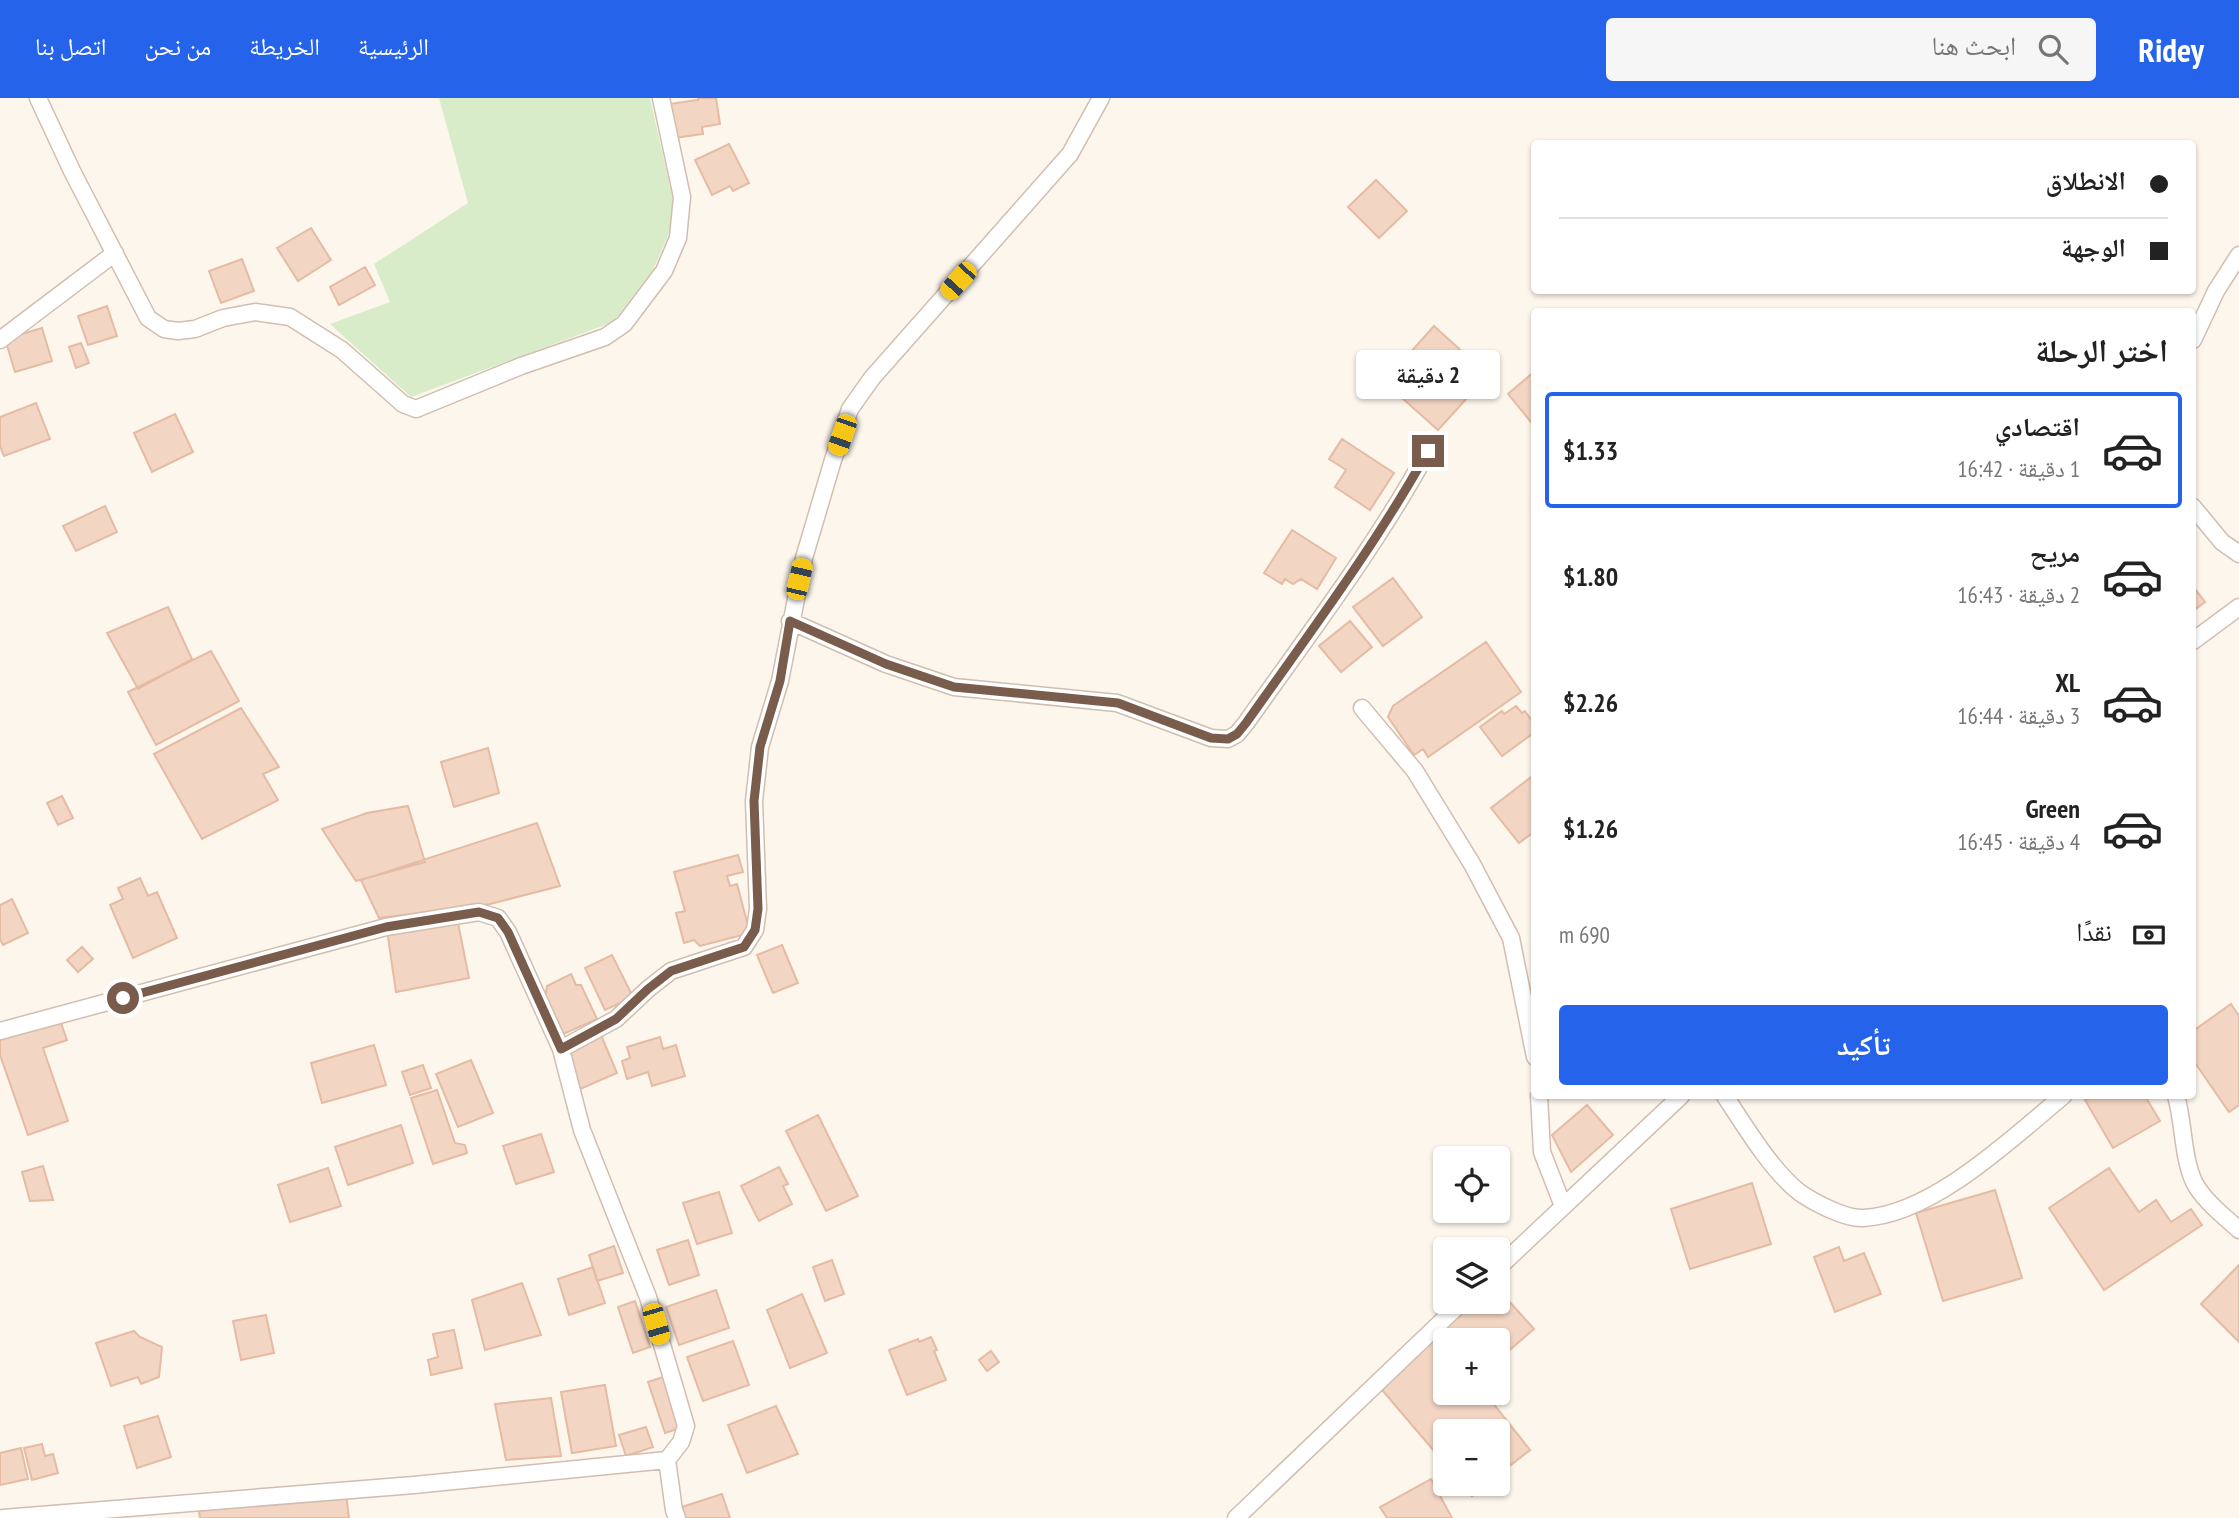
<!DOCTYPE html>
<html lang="ar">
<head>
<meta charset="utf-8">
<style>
	:root { --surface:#fff; --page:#f6f6f6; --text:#222; --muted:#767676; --line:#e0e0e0; --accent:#2563eb }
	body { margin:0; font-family:"PT Sans Narrow","Noto Naskh Arabic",sans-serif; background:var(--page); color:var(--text); direction:rtl; height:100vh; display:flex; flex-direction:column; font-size:26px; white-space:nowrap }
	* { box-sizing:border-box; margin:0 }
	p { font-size:23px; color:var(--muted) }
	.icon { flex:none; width:38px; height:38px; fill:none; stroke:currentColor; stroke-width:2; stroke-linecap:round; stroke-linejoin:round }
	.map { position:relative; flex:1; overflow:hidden; direction:ltr }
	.sheet { position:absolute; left:1531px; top:210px; width:665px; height:791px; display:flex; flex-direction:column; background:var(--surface); border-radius:7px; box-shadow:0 2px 5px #0004; direction:rtl }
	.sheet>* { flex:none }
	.banner { position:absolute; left:1531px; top:42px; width:665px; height:154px; border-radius:7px; box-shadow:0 2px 5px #0004; direction:rtl; display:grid; align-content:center; height:154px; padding:0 28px; background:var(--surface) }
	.controls { position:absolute; left:1433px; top:1048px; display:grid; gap:14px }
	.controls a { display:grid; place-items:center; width:77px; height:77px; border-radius:7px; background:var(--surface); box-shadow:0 2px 5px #0004; font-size:35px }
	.end { position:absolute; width:32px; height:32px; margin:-16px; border:9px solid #7a5c4d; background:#fff; box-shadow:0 0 0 4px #fff }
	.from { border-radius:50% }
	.bubble { position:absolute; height:49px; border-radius:7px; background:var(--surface); box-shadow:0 2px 5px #0004; font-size:23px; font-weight:800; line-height:49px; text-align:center; direction:rtl }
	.car { position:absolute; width:21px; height:42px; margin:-21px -10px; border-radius:9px; box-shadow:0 0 5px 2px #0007; background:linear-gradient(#f5c518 24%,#345 0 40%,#f5c518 0 76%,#345 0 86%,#f5c518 0) }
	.banner b { display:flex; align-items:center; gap:24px; height:66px; font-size:26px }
	.banner b+b { border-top:2px solid var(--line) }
	.banner i { width:18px; height:18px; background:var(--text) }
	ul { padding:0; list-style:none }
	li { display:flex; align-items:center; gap:21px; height:116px; margin:0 14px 10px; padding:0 14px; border:4px solid transparent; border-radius:7px }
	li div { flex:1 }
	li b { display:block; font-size:26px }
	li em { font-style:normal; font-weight:800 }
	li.current { border-color:var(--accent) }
	li>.icon { width:63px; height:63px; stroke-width:1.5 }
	h2 { padding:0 28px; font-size:32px; line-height:84px }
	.pay { display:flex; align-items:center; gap:18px; height:77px; padding:0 28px; font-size:26px }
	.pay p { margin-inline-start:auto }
	.cta { display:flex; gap:14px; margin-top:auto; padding:14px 28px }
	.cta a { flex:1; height:80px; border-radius:7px; background:var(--accent); color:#fff; font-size:28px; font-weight:800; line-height:80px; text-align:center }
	header { display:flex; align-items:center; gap:42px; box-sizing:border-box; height:98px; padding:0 35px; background:var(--accent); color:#fff }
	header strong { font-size:33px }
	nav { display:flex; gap:38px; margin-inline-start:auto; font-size:24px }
	.search { width:490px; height:63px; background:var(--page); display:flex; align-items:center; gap:18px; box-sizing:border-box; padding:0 24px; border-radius:7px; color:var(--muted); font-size:26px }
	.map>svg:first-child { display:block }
	.green { fill:#d8ecc9 }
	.building { fill:#f3d5c3; stroke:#e6bba3; stroke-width:2 }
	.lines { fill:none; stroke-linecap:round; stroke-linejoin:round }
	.street-casing { stroke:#d1beb0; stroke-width:19 }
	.street { stroke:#fff; stroke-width:16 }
	.route { stroke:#7a5c4d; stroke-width:9 }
</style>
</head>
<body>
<header>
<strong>Ridey</strong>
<div class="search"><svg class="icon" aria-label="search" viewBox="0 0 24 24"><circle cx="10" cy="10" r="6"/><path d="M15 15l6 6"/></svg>ابحث هنا</div>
<nav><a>الرئيسية</a><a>الخريطة</a><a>من نحن</a><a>اتصل بنا</a></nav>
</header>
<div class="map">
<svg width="2239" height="1420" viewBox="0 0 2239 1420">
	<rect width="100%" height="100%" fill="#fdf6ec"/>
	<path class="green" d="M439,0H650L673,102L671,131L653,172L613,224L411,299L330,226L390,204L374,166L468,105Z"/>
	<path class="building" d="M698,0H716L720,26L702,29L703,36L674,40L669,6L698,2Z
		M729,46L749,85L733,93L730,88L712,97L695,62Z
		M1376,82L1407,113L1379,140L1348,109Z
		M311,130L331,162L298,183L277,150Z
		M242,161L254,193L221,205L209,173Z
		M365,169L375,187L339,207L330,189Z
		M107,208L117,238L88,247L78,218Z
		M1434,228L1488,277L1438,332L1384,284Z
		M42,230L52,263L15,274L5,241Z
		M81,245L89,265L76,270L69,249Z
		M1535,273V329L1508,296Z
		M36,305L50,341L4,358L0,348V319Z
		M175,316L193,354L152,374L134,335Z
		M1342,341L1394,375L1370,412L1335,389L1346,372L1329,361Z
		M105,408L117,434L76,453L63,428Z
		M1292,432L1336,460L1317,491L1301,481L1293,486L1285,481L1282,486L1264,475Z
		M1393,480L1422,519L1383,548L1353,509Z
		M2193,488L2205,504L2193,513Z
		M168,509L192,561L138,591L107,535Z
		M1350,523L1372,549L1341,574L1319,548Z
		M1486,544L1521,594L1428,659L1423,651L1414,657L1388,619L1393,608Z
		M211,553L239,603L156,647L128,594Z
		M1516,608L1522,615L1525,613L1535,627V634L1502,658L1480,629L1502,613L1504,616Z
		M241,610L279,669L263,676L278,702L202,741L154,656Z
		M488,650L499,695L454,709L441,664Z
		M1535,676V733L1519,745L1491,710Z
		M62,698L73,720L58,727L47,705Z
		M408,708L425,764L356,783L322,731L367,715Z
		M537,725L560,788L490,806L379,820L361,782Z
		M738,757L743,774L727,778L730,788L737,786L750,835L700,848L694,842L684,845L676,815L685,813L674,774Z
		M140,780L148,798L157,794L177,840L133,860L110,807L123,801L118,790Z
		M12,801L28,835L3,847L0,841V807Z
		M457,820L469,880L396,894L387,832Z
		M782,847L798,885L773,895L757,857Z
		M82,849L93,861L78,874L67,862Z
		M612,857L633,899L605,912L585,870Z
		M571,876L576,887H581L597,921L561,937L545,901L547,888Z
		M2231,906L2239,918V1007L2229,1014L2193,962V933Z
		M60,922L67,942L43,950L68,1023L28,1037L0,957V942Z
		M601,937L617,975L578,992L562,954Z
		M660,939L663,951L676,947L685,978L652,988L648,974L627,981L622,963L630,960L627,949Z
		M374,947L386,987L322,1005L311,965Z
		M471,962L493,1015L458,1029L436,976Z
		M423,967L431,990L410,997L402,974Z
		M437,992L455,1045L465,1047L467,1055L433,1066L411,1000Z
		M2094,998H2145L2160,1023L2113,1050L2085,1002Z
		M1587,1007L1613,1037L1571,1074L1552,1037Z
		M818,1017L858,1098L826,1113L786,1033Z
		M401,1027L413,1065L348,1087L335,1049Z
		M541,1036L554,1074L516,1086L503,1048Z
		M43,1068L53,1102L30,1103L22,1074Z
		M779,1069L788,1086L783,1088L792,1106L759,1123L741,1088Z
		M328,1070L341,1108L290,1124L278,1087Z
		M2109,1070L2139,1114L2156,1102L2171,1124L2191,1111L2202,1127L2104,1192L2049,1110Z
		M1752,1085L1771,1146L1690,1171L1671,1111Z
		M1995,1092L2022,1180L1943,1203L1916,1115Z
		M719,1094L732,1135L697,1146L683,1105Z
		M688,1142L699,1177L669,1187L657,1152Z
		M614,1148L623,1175L597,1183L589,1157Z
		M1839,1149L1844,1163L1864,1155L1881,1196L1835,1214L1814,1159Z
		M832,1162L844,1196L825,1203L813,1169Z
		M2239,1167V1244L2201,1206Z
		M593,1169L605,1205L569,1217L558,1181Z
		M522,1185L541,1237L485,1252L472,1202Z
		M1498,1191L1534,1231L1498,1262V1242H1446V1295H1485L1530,1352L1498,1377V1334H1446V1367L1377,1286L1470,1204H1498Z
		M716,1192L729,1230L679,1247L666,1209Z
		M802,1196L827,1255L790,1270L767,1212Z
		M635,1203L650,1249L633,1255L618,1209Z
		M266,1217L274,1255L241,1262L233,1223Z
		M454,1232L462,1270L431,1277L428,1262L438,1259L433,1236Z
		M134,1233L140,1239L162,1249L159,1279L141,1286L138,1279L111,1288L96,1245Z
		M931,1239L937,1252L934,1253L946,1282L907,1297L889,1252L918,1241L919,1244Z
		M733,1243L749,1287L703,1303L687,1259Z
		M991,1253L999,1264L987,1273L979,1262Z
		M669,1277L686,1328L665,1335L648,1284Z
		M605,1287L616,1348L572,1355L561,1294Z
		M551,1300L561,1358L506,1362L495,1306Z
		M776,1308L798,1356L747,1375L728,1327Z
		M158,1318L171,1359L137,1370L124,1328Z
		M646,1329L653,1349L626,1358L619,1337Z
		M42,1346L45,1358L53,1356L58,1375L32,1382L24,1350Z
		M21,1350L28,1381L0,1387V1355Z
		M1431,1381L1452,1420H1387L1380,1409Z
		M1462,1386H1487L1472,1398Z
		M346,1395L349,1420H200L199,1413Z
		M722,1396L730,1420H686L682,1409Z"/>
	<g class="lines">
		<g class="street-casing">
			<path id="street" d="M38,0L72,73L148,220L164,231L178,233L195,231L223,220L255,214L290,219L342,252L403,306L416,311L521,268L605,239L624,226L664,173L678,140L682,99L661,0
				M0,242L115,155
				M2193,242L2216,193L2239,157
				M2193,409L2222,444L2239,456
				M790,523L886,566L954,589L1117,605L1211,640L1228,641L1237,636L1246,625C1309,536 1376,448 1428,353
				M2193,543L2239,509
				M1362,610L1415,673L1472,766L1511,840L1535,959
				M0,933L386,829L479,814L498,820L508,834L561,951L582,1032L648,1199L686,1328L681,1344L667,1362L674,1412L677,1420
				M561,951L616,921L648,891L671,873L744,849L755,832L758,811L754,703L760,649L780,583L804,460L833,362L850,311L872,280L1070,56L1101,0
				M1539,998L1542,1054L1563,1108
				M1725,998C1744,1027 1772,1073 1799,1094C1813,1104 1845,1121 1863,1120C1932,1117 2011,1041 2063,998
				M2176,998C2184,1025 2182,1057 2194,1084C2203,1102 2224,1118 2239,1132
				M1498,1170L1681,998
				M3,1420L414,1387L667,1362
				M1236,1420L1462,1204"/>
		</g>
		<use href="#street" class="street"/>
	</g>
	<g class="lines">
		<path class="route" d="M123,900L386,829L479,814L498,820L508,834L561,951L616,921L648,891L671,873L744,849L755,832L758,811L754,703L760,649L780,583L790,523L886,566L954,589L1118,605L1211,640L1228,641L1237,636L1246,625C1309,536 1375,448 1428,353"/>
	</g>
</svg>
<div class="controls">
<a><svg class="icon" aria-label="locate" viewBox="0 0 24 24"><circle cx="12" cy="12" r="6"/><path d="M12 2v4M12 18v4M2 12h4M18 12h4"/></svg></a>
<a><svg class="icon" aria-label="layers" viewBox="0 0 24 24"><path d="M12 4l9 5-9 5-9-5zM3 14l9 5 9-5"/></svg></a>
<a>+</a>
<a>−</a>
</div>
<i class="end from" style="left:123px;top:900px"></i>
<i class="end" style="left:1428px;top:353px"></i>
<div class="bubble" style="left:1356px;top:252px;width:144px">2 دقيقة</div>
<i class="car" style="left:958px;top:183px;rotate:222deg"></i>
<i class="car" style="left:842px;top:337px;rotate:199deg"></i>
<i class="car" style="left:799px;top:481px;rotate:13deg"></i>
<i class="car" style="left:656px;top:1226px;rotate:164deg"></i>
<div class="banner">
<b><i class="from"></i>الانطلاق</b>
<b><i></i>الوجهة</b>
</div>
<section class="sheet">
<h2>اختر الرحلة</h2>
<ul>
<li class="current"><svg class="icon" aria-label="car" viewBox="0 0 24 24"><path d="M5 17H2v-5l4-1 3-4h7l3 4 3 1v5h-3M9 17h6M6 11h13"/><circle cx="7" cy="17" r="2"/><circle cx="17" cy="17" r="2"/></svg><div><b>اقتصادي</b><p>1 دقيقة · 16:42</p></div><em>$1.33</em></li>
<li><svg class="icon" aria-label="car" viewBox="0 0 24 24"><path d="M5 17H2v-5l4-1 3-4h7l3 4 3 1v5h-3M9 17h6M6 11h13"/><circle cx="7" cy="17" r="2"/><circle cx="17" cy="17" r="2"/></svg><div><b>مريح</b><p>2 دقيقة · 16:43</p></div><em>$1.80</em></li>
<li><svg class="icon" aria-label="car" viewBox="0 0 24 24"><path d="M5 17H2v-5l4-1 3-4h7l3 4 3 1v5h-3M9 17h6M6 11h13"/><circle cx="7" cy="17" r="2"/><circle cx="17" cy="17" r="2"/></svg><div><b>XL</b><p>3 دقيقة · 16:44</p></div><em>$2.26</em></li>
<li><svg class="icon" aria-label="car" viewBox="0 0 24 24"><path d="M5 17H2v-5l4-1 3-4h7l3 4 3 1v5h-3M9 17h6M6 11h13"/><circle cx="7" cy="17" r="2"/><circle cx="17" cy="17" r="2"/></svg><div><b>Green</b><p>4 دقيقة · 16:45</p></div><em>$1.26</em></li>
</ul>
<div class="pay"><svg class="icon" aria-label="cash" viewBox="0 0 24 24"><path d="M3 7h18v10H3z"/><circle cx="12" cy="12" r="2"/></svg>نقدًا<p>690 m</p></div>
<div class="cta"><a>تأكيد</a></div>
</section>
</div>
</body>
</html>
